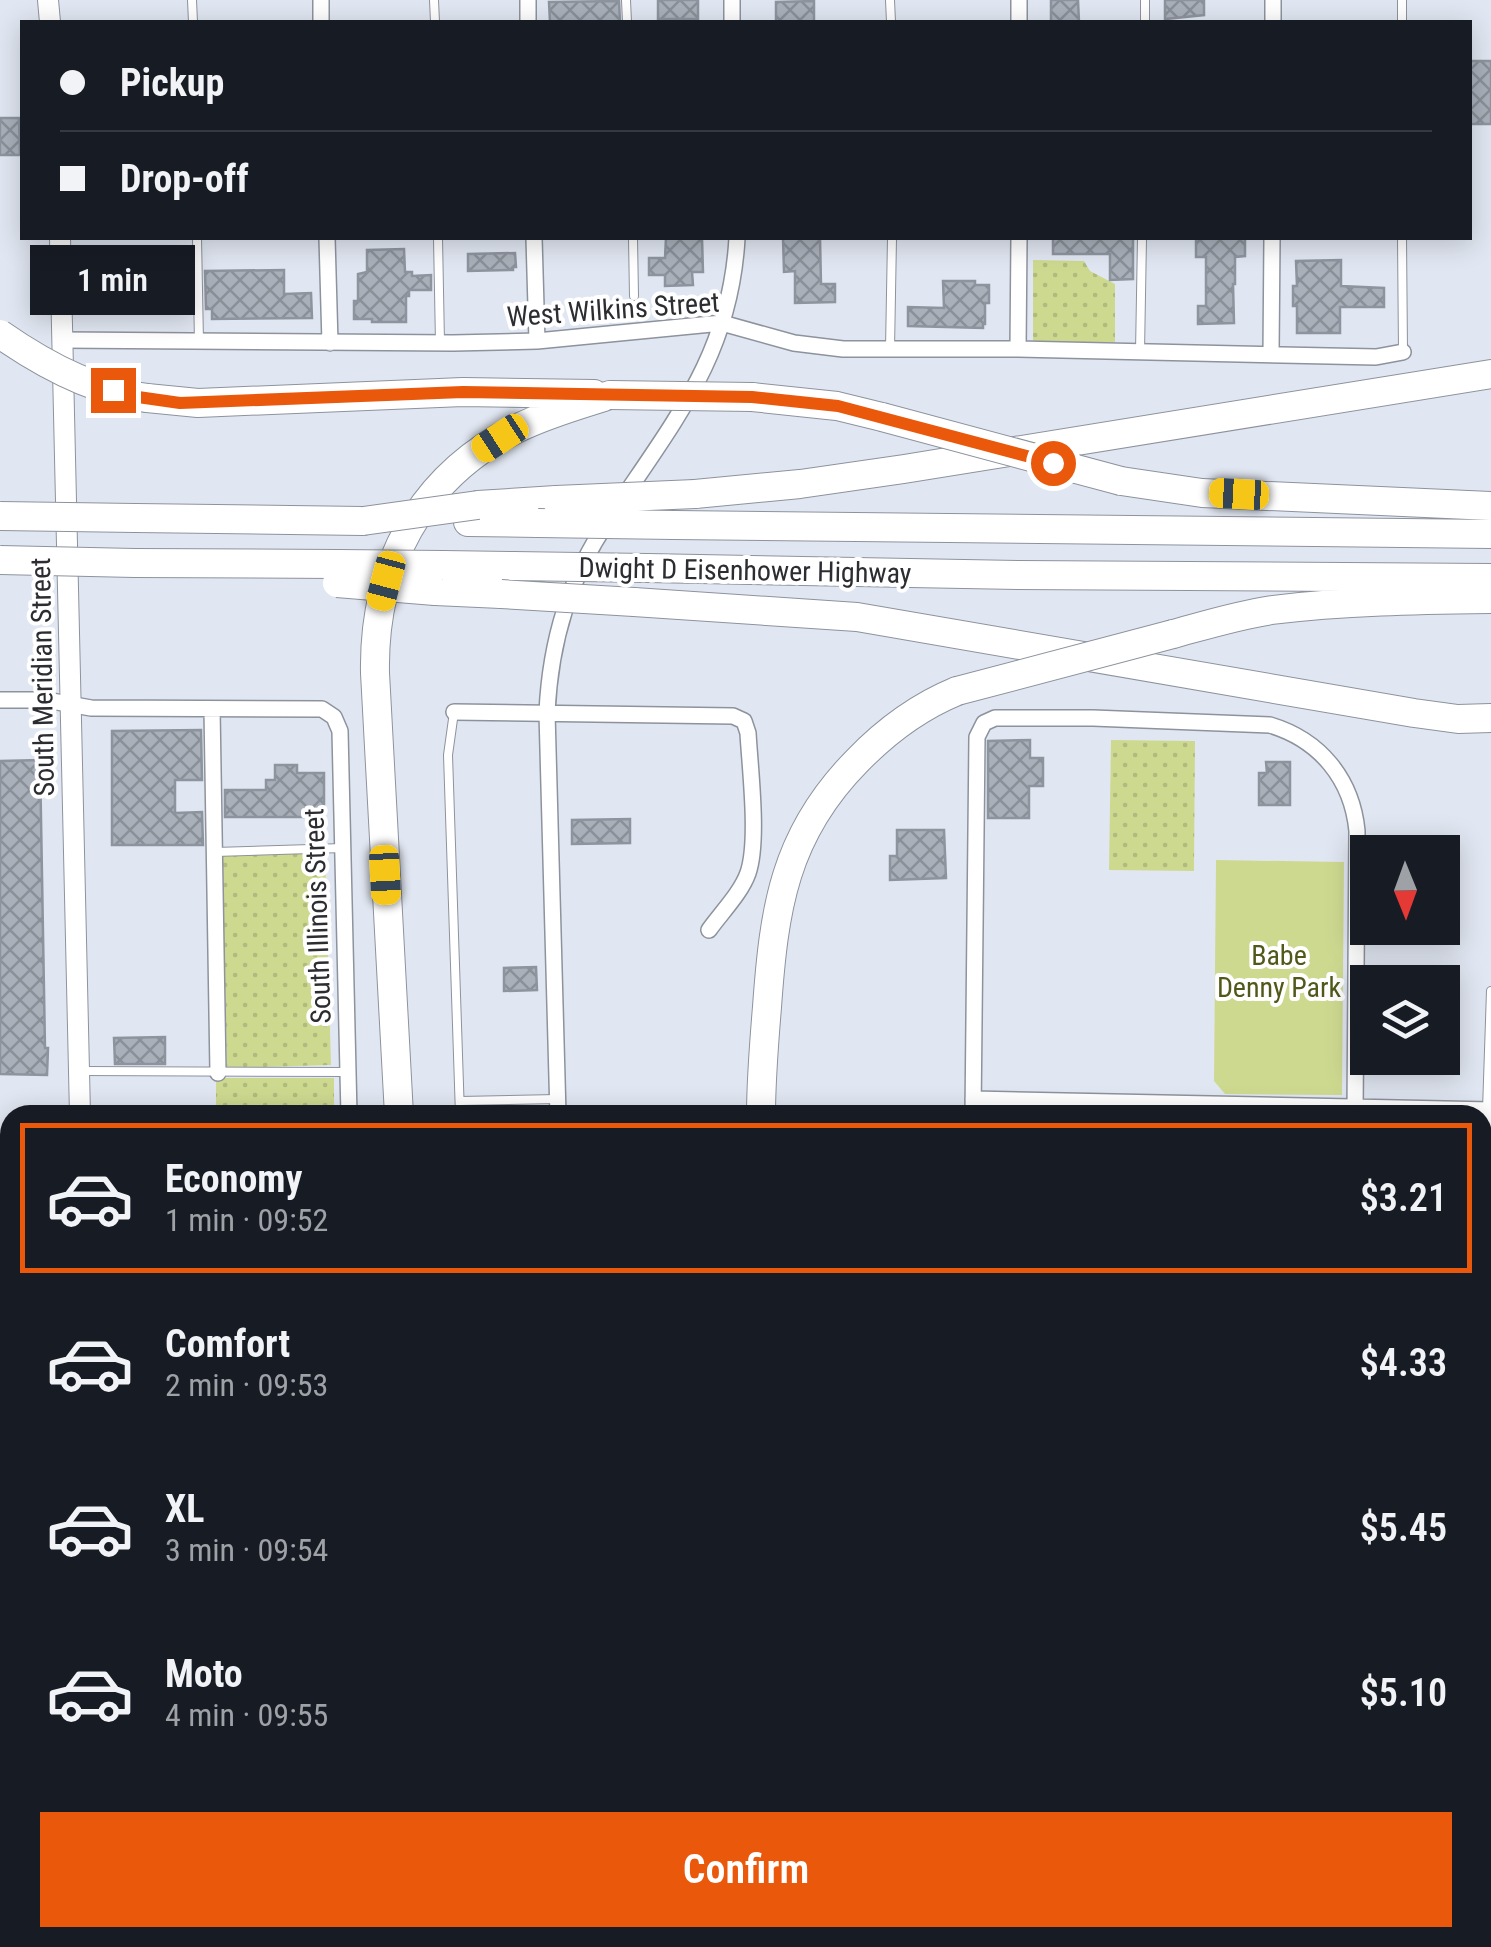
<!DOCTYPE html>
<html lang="en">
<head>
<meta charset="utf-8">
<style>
	:root { --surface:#171b24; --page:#242831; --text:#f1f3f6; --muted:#9ea1a6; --line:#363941; --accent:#ea580c }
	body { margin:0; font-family:"Roboto Condensed",sans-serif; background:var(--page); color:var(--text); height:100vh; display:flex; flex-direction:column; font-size:38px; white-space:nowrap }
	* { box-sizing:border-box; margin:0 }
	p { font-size:32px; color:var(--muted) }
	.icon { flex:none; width:55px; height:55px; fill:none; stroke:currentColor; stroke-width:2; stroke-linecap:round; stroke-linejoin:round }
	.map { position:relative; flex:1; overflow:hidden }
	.sheet { position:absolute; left:0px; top:1105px; width:1492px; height:842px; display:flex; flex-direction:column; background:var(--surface); border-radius:30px 30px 0 0; box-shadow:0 5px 25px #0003 }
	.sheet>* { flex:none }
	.top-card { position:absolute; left:20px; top:20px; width:1452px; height:220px; border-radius:0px; box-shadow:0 5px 25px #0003; display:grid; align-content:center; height:220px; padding:0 40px; background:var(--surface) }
	.needle { width:65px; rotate:179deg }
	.controls { position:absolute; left:1350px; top:835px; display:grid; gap:20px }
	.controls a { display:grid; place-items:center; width:110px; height:110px; border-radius:0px; background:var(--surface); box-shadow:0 5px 25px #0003; font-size:50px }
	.end { position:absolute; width:45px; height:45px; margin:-22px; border:12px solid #ea580c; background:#fff; box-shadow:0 0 0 5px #fff }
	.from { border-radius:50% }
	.bubble { position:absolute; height:70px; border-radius:0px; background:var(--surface); box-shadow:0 5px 25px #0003; font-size:32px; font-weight:600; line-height:70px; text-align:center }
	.car { position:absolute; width:30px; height:60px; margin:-30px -15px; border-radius:12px; box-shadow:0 0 8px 2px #0007; background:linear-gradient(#f5c518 24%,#345 0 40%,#f5c518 0 76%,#345 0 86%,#f5c518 0) }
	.top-card b { display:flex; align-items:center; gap:35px; height:95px; font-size:38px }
	.top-card b+b { border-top:2px solid var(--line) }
	.top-card i { width:25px; height:25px; background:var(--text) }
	ul { padding:18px 0 0; list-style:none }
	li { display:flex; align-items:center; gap:30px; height:150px; margin:0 20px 15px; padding:0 20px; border:5px solid transparent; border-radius:0px }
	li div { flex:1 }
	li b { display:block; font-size:38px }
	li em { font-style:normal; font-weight:600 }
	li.current { border-color:var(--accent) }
	li>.icon { width:90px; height:90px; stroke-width:1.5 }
	.button { display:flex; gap:20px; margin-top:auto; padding:20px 40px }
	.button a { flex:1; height:115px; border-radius:0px; background:var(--accent); color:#fff; font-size:40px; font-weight:600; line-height:115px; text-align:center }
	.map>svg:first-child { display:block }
	.grass { fill:url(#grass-dots) }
	.park { fill:#ced990 }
	.building { fill:url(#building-cross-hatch); stroke:#8e949e; stroke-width:2.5 }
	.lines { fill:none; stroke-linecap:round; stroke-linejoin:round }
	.lane-casing { stroke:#8d939d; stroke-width:10 }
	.street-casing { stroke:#8d939d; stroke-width:18 }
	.secondary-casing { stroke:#8d939d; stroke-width:22 }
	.highway-casing { stroke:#8d939d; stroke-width:30 }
	.lane { stroke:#fff; stroke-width:8 }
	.street { stroke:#fff; stroke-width:15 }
	.secondary { stroke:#fff; stroke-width:20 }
	.highway { stroke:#fff; stroke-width:28 }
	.highway-bridge-casing { stroke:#8d939d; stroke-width:30; stroke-linecap:butt }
	.highway-bridge { stroke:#fff; stroke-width:28 }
	.route { stroke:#ea580c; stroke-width:12 }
	.labels { text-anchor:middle; stroke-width:8; stroke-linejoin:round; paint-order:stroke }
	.street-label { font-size:28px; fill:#2b2d31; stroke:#fff }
	.park-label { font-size:28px; fill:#515819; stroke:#fff }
</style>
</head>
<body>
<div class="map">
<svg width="1491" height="1947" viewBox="0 0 1491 1947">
	<defs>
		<pattern id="grass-dots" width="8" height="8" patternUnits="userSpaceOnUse" patternTransform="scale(2.5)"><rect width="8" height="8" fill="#ced990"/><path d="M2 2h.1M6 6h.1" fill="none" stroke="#b1bb7d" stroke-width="1.8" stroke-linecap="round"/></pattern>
		<pattern id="building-cross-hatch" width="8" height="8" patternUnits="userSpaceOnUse" patternTransform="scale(2.5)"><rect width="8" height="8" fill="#a9b0ba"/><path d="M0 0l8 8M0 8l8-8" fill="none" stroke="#8a9098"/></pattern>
	</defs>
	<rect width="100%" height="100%" fill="#e1e7f2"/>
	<path class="grass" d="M1033,260L1084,261L1090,271L1115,284V342H1033Z
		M1111,740L1195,741L1194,871L1109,870Z
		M325,853L331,1065L227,1068L222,855Z
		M216,1078H334V1115H189V1108H216Z"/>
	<path class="park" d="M1216,860L1344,862L1342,1095L1225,1094L1214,1081Z
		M1482,1494H1491V1947H777L778,1938H1482Z"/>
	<path class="building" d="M658,0H698V19H658Z
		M1051,0H1078L1079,22H1051Z
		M1165,0H1204V15L1165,19Z
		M619,1L620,22H550L549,2Z
		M814,1V22H776V2Z
		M1470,61H1491V124H1470Z
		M0,118H19L20,155H0Z
		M666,238H702L703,272H692L693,285L665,286V275H649V258H665Z
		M783,238H820L821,284H835V302L795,303V271L784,272Z
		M1053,238H1133V279L1110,280V254H1053Z
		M1245,238V256L1235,257V284H1233L1234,323L1198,324V306H1206V257H1196V239Z
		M404,249L405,272H412V276L431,275V290H409V296H406V322H372V319H354V301H358V274L367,272V250Z
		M515,253L516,267H513V270L468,271V254Z
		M190,254L191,309L124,310L123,255Z
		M1341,260V286L1384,288V307H1340V333H1297V306H1293V286H1297L1296,261Z
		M284,270V294L311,293L312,318L212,319V309H206L205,271Z
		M943,281H975V285H989V303H985V324H983V328L908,326V307L944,308Z
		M201,730L202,780H175V813L202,812L203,845H112V731Z
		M1030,740V758H1043V786H1029V818H988V741Z
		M40,760L45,1048H48L47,1075L0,1074V761Z
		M1266,762H1290V805H1259V773H1267Z
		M275,765H297V773H324V817H225V790H266V780H275Z
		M630,819V843L572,844V820Z
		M897,830H944L946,878L890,880V856H897Z
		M536,967L537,990L504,991V968Z
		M165,1037V1064H115L114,1038Z"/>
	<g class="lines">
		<g class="lane-casing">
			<path id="lane" d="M192,0L193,22
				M434,0L435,22
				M626,0L627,22
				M890,0L891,22
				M1145,22V0
				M1402,22V0
				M197,238L199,342
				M438,238L440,343
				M633,238L634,296
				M1402,238L1403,352
				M890,349L892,238
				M1140,352L1142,238
				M454,712L448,755L460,1115
				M215,852L343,848
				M83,1071L349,1072
				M460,1101L557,1099
				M0,1203L10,1202
				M1487,1466V1110L1491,991
				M1482,1773H1491
				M0,1846L10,1845
				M702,1947V1938"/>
		</g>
		<g class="street-casing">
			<path id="street" d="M321,0V22
				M528,0V22
				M732,0V22
				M1019,22V0
				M1273,22V0
				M327,238L330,343
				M534,238L537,341
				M63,340L453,343L537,341L722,323L794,343L843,349H1018L1376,357L1403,352
				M1018,349L1019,238
				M1271,354L1272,238
				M623,498C682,411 731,347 737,238
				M0,700H46L91,708L322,709L334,717L340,731L349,1115
				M212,709L218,1073
				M454,712L733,716L744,721L748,733C750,769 759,841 748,873C741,893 721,913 709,930
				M973,1099L1491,1110
				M558,1115L547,713C550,645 569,578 608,521
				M973,1115L977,737L984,723L995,718H1093L1270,725C1320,740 1352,779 1357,831L1355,1115
				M0,1287L10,1288
				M0,1799L10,1758
				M108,1938V1947"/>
		</g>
		<g class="secondary-casing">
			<path id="secondary" d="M48,0L50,22
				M60,238L80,1115
				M0,1450H10
				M1482,1466H1491
				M250,1938L253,1947
				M348,1947V1938
				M757,1947V1938"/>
		</g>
		<g class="highway-casing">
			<path id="highway" d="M752,397L837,406L882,417
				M147,398L198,403L463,392L594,394
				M1121,481L1202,493L1491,506
				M695,494L800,484L904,469L1491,374
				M478,505L556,500
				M135,518L363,521
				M468,522L538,523
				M674,525L1491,534
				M135,563L338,564
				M443,565L513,566
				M647,568L1018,575L1491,578
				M435,591L501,594
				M634,602L857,617L1414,713L1458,719L1491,718
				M1173,634C1206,625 1238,615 1272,610C1344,601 1418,600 1491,599
				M399,1115L375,673C373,567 419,478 516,429C546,414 579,405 610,395
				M761,1115C761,1079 764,1043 767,1007C774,909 784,835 857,761C886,731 918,707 957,691"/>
		</g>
		<use href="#lane" class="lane"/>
		<use href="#street" class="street"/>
		<use href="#secondary" class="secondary"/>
		<use href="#highway" class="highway"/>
		<g class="highway-bridge-casing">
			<path id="highway-bridge" d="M0,334C43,364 94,392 147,398
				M610,395L752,397
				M882,417L1121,481
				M556,500L695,494
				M0,516L135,518
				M363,521L478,505
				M538,523L674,525
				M0,560L135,563
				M338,564L443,565
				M513,566L647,568
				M337,583L435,591
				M501,594L634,602
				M957,691L1173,634"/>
		</g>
		<use href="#highway-bridge" class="highway-bridge"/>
	</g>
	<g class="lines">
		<path class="route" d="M113,390L138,397L180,403L463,392L752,397L838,406L1053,463"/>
	</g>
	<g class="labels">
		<g class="street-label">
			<text transform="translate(613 309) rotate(-4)" y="10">West Wilkins Street</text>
			<text transform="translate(745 570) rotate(1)" y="10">Dwight D Eisenhower Highway</text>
			<text transform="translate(42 677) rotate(-91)" y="10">South Meridian Street</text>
			<text transform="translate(317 916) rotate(-92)" y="10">South Illinois Street</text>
		</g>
		<g class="park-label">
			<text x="1279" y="965">Babe<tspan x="1279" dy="32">Denny Park</tspan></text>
		</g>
	</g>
</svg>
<div class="controls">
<a><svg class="needle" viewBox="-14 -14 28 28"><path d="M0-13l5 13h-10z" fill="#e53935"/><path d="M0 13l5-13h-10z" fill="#9ea1a6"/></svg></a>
<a><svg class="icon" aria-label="layers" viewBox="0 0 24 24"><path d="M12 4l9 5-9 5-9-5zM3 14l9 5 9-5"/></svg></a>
</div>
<i class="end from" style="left:1053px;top:463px"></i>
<i class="end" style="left:113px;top:390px"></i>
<div class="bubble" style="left:30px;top:245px;width:165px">1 min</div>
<i class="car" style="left:500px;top:438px;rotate:237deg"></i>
<i class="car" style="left:1239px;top:494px;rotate:273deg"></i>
<i class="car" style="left:386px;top:581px;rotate:195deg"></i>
<i class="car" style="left:385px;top:875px;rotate:177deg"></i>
<div class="top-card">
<b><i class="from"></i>Pickup</b>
<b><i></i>Drop-off</b>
</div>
<section class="sheet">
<ul>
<li class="current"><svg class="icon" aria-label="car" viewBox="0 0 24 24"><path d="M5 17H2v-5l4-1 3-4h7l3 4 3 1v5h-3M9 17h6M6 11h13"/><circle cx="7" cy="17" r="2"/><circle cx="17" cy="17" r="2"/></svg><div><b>Economy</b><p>1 min · 09:52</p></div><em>$3.21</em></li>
<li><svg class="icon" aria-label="car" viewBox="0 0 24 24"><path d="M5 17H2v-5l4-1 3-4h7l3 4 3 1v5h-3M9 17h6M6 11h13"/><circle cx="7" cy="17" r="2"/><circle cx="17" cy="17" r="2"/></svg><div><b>Comfort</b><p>2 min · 09:53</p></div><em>$4.33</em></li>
<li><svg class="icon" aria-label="car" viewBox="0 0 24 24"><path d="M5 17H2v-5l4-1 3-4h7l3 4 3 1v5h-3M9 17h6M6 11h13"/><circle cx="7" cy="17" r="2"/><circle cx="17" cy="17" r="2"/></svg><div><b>XL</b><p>3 min · 09:54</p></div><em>$5.45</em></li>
<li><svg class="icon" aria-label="car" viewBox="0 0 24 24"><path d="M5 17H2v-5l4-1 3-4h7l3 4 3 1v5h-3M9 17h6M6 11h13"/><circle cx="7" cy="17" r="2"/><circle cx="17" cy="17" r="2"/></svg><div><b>Moto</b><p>4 min · 09:55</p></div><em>$5.10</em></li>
</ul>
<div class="button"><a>Confirm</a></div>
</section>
</div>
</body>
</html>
